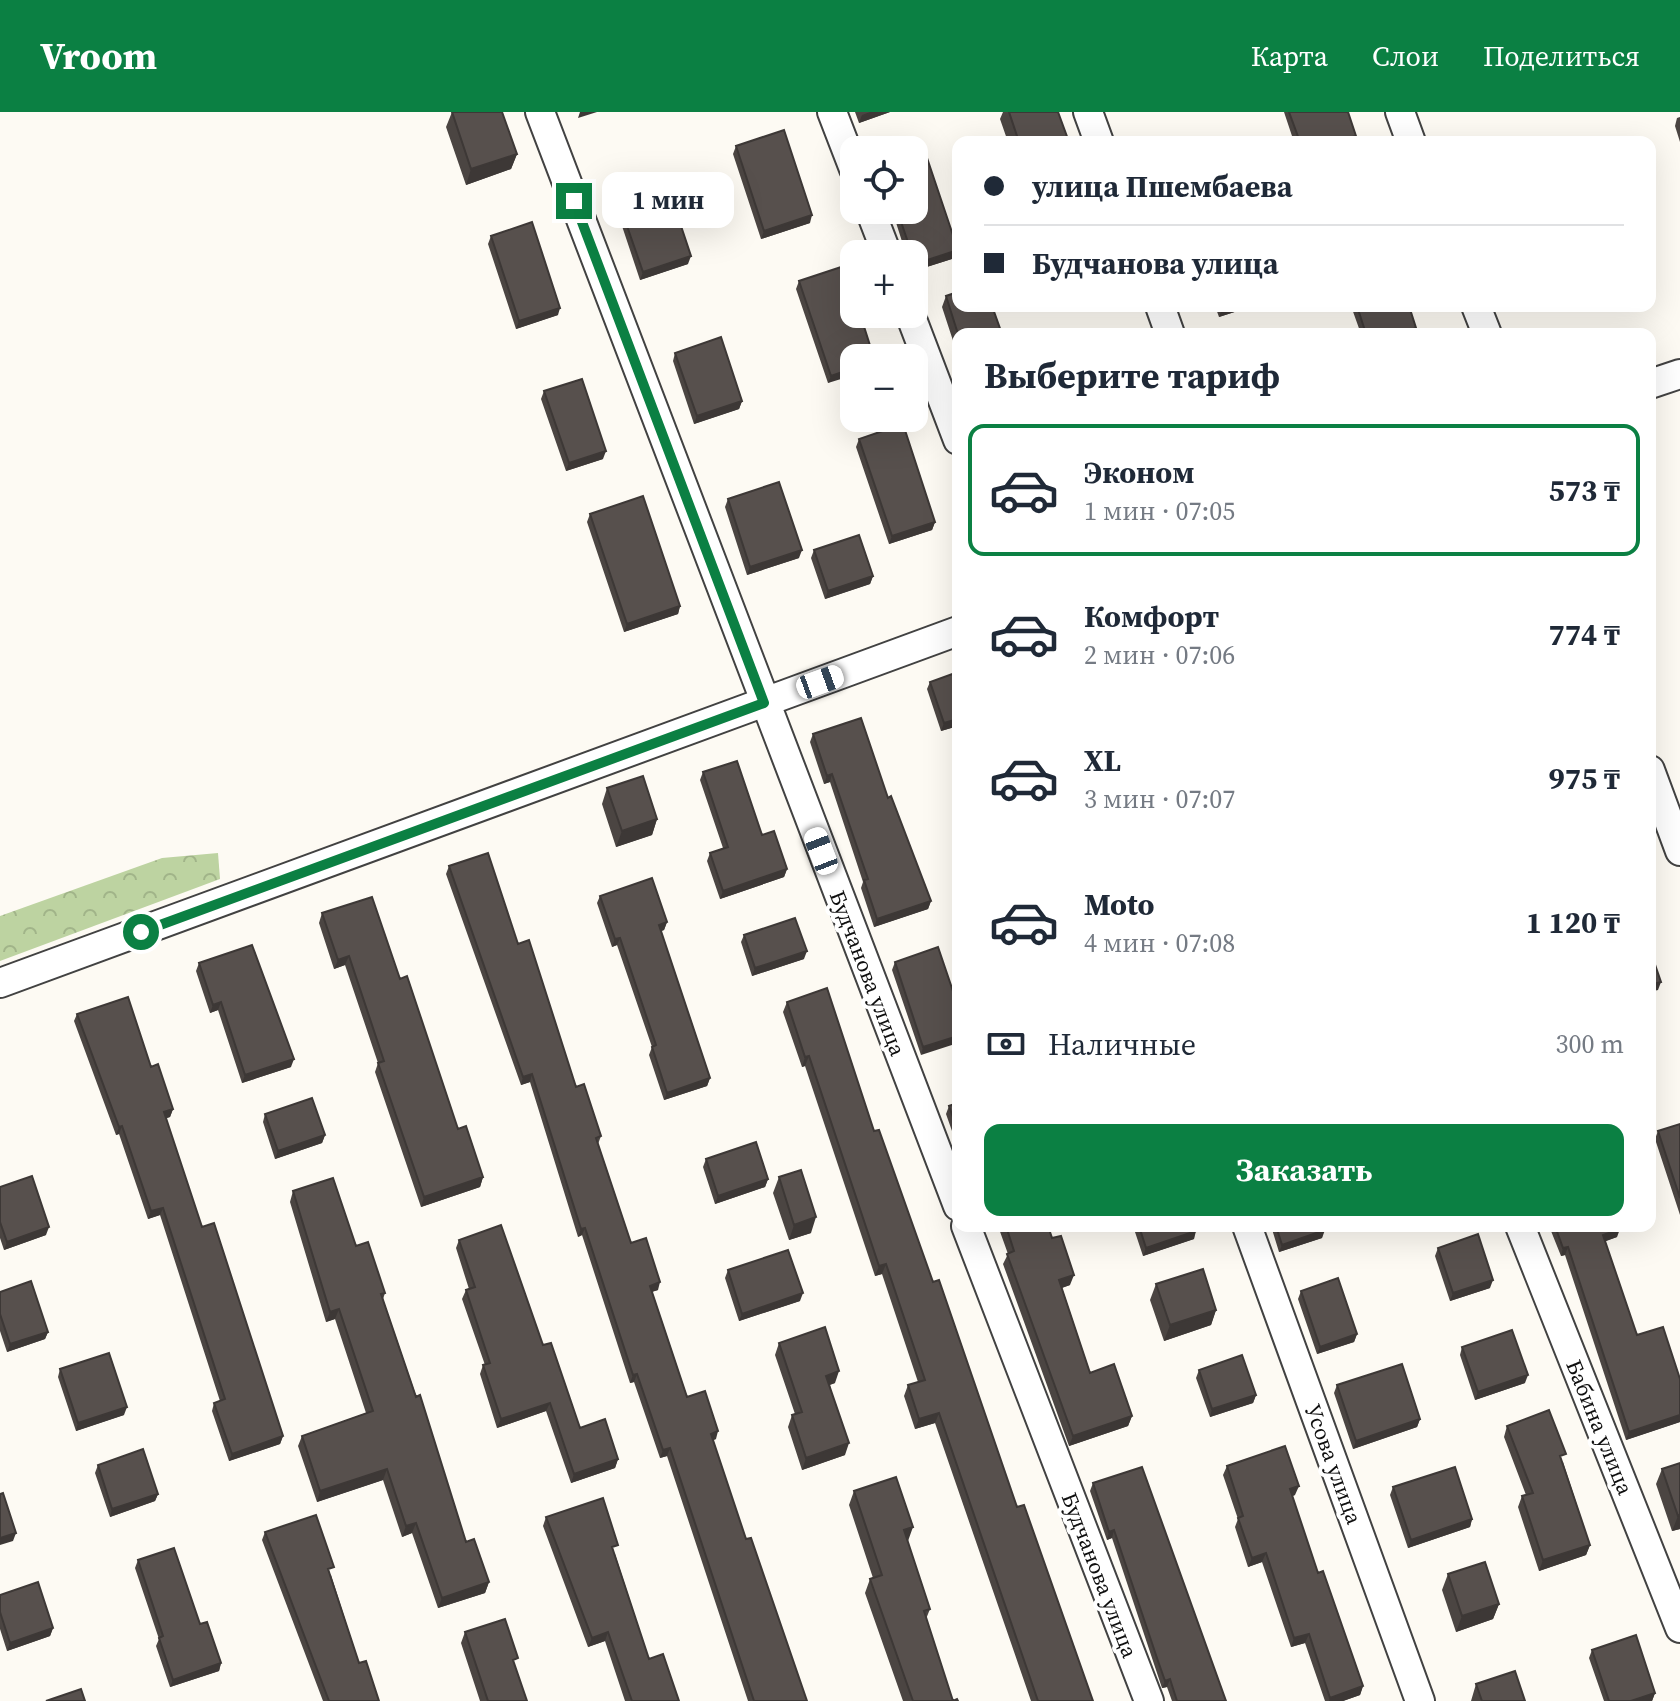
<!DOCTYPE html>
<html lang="ru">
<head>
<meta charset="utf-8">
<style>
	:root { --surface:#fff; --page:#f6f6f7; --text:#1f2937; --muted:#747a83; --line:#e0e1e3; --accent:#0b8043 }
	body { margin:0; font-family:"Source Serif 4",serif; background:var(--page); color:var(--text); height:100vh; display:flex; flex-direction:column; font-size:30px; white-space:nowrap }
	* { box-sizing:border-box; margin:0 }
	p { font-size:26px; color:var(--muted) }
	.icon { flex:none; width:44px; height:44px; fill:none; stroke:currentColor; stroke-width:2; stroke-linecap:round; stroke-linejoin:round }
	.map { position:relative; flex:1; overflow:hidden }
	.side { position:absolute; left:952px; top:216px; width:704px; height:904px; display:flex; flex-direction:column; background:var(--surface); border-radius:16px; box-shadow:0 8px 32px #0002 }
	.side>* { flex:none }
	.guide { position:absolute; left:952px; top:24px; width:704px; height:176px; border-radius:16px; box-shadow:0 8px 32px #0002; display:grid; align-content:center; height:176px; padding:0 32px; background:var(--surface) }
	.buttons { position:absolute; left:840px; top:24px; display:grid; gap:16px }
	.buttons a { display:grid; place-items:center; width:88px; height:88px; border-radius:16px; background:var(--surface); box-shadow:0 8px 32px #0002; font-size:40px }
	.end { position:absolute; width:36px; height:36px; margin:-18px; border:10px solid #0b8043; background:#fff; box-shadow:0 0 0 4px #fff }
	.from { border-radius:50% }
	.bubble { position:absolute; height:56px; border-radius:16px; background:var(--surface); box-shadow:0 8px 32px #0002; font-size:26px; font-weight:700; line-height:56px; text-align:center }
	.car { position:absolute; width:24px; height:48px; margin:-24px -12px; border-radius:10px; box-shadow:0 0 6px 2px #0007; background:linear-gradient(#fff 24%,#345 0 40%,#fff 0 76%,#345 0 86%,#fff 0) }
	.guide b { display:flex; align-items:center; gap:28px; height:76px; font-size:30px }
	.guide b+b { border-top:2px solid var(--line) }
	.guide i { width:20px; height:20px; background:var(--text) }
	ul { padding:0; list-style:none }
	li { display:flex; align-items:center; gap:24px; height:132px; margin:0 16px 12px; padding:0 16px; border:4px solid transparent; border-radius:16px }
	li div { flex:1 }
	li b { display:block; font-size:30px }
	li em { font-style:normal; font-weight:700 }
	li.on { border-color:var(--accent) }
	li>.icon { width:72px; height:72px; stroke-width:1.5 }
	h2 { padding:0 32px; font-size:36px; line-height:96px }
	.pay { display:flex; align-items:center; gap:20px; height:88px; padding:0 32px; font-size:30px }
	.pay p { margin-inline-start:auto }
	.cta { display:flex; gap:16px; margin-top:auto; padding:16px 32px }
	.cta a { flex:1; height:92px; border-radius:16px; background:var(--accent); color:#fff; font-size:32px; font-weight:700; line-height:92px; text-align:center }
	header { display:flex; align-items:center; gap:48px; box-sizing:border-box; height:112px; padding:0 40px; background:var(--accent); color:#fff }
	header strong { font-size:38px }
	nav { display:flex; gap:44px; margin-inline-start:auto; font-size:28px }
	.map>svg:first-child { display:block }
	.forest { fill:url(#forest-crowns) }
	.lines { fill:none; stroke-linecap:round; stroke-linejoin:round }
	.minor-casing { stroke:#424242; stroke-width:32 }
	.minor { stroke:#fff; stroke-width:28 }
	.wall { fill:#4b4542 }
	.shaded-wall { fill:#3d3836 }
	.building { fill:#57504d; stroke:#3d3836; stroke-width:2 }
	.route { stroke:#0b8043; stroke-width:10 }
	.labels { text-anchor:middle; stroke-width:8; stroke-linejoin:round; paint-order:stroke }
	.street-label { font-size:22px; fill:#0f0f0f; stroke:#fff }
</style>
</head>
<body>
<header>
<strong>Vroom</strong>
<nav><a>Карта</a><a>Слои</a><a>Поделиться</a></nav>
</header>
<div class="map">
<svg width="1680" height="1589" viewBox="0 0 1680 1589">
	<defs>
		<pattern id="forest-crowns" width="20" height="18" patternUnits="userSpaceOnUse" patternTransform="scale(2)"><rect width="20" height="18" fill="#bdd3a1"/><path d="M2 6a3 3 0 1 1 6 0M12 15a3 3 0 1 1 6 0" fill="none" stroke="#a1b489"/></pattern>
	</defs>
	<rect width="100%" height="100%" fill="#fdfaf3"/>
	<path class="forest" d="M218,741L220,767L0,849V804L162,746Z"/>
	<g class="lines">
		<g class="minor-casing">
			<path id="minor" d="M540,0L958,1094
				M832,0L854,57
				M1088,0L1099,30
				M1400,0L1411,30
				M870,98L887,142
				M1160,194L1170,222
				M1476,194L1487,222
				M910,202L958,328
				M1650,272L1680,262
				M1650,658L1680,739
				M0,871L958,519
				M966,1114L1149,1589
				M1247,1114L1420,1589
				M1520,1114L1680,1516"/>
		</g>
		<use href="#minor" class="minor"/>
	</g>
	<path class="wall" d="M452,0L517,42L511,57L466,73L446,15Z
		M855,0H890L859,11Z
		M1003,0H1058L1069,30H1008L1000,7Z
		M1284,0H1348L1356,24L1353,30H1294Z
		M1680,5V30L1675,14L1677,6Z
		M736,34L810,111L761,127L733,42Z
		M619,91L688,152L640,168L617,99Z
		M892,98H914L955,146L914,159V142H906Z
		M491,124L558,203L516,217L488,132Z
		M799,169L874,246L828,271L796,177Z
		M946,184L958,222V244L942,195Z
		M1215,194H1253L1219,205Z
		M1351,194H1409L1416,216L1414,222H1361Z
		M675,241L742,289L739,297L694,312L673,249Z
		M544,279L603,347L566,359L541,287Z
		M859,327L935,410L932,418L889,432L856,335Z
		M728,387L799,446L747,463L725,395Z
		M590,402L680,494L678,502L624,520L587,410Z
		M814,438L873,464L870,472L825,487L811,446Z
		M930,570L958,614L941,619L927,577Z
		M813,622L888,686L931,789L928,797L874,815L861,776L863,770L830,670L824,672L810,630Z
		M703,660L762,723L787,757L784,765L720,787L707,749L710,741L723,736L700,668Z
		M607,676L657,707L652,723L616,735L602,692Z
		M449,754L518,832L576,975L601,1024L598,1032L631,1131L658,1178L652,1180L687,1285L716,1327L713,1328L746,1427L807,1589H748L667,1344L660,1346L634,1270L630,1271L582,1123L578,1125L530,970L521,973L446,762Z
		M600,784L667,810L664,818L661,819L710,966L707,974L664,988L649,943L652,935L617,833L612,835L597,791Z
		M322,801L400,867L458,1017L483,1065L480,1075L421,1095L375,960L378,951L345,853L334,857L319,811Z
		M744,823L804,847L752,864L741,830Z
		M895,850L956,888L921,943L892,858Z
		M199,851L291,955L242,971L218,898L210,901L196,859Z
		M787,890L874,1019L933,1170L1017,1395L1093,1589H1031L935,1311L915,1317L904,1284L908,1273L918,1270L882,1162L875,1164L805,954L802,955L783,900Z
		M77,902L151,955L173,997L170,1005L166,1006L202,1115L283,1324L280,1332L229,1349L212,1299L214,1291L220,1289L160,1103L148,1107L119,1022L116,1023L74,909Z
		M958,991V1036L946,1002L949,994Z
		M265,1002L325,1023L322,1031L275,1047L263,1010Z
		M1680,1012V1103L1655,1027L1658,1019Z
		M706,1047L768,1067L765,1075L715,1092L703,1055Z
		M779,1065L811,1121L789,1128L773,1081Z
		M0,1075L46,1123L4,1138L0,1126Z
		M293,1079L356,1134L385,1181L383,1187L466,1430L489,1470L485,1481L438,1496L412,1421L402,1425L383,1368L317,1390L298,1334L302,1324L366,1301L335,1207L326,1210L290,1090Z
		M998,1114H1048L1070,1173L1062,1176L1090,1261L1132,1304L1128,1314L1069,1334L1003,1152L1008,1142Z
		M1133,1114H1195L1194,1127L1143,1144Z
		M1271,1114H1324L1322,1126L1279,1140Z
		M1549,1114H1618L1617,1125L1605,1129L1637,1223L1680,1267V1310L1626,1328L1565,1143L1561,1144Z
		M459,1128L543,1233L580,1316L618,1347L615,1356L571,1371L546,1299L497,1316L480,1262L483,1253H485L462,1187L466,1178L469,1177L456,1136Z
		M1438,1136L1490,1176L1450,1189L1435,1144Z
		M728,1158L800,1189L739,1209L725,1166Z
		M1156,1172L1216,1198L1211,1213L1164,1229L1150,1188Z
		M1301,1179L1357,1222L1354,1230L1317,1242L1298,1187Z
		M0,1180L48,1220L45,1227L7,1240L0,1219Z
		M779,1231L835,1271L830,1273L845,1343L802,1358L788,1315L792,1303L795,1302L775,1243Z
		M1462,1235L1525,1271L1475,1288L1460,1243Z
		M60,1257L124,1303L76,1319L58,1265Z
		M1199,1258L1256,1283L1253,1291L1210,1305L1196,1266Z
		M1337,1273L1420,1307L1417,1315L1353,1337L1334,1281Z
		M1507,1314L1563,1350L1590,1433L1586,1443L1539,1459L1518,1395L1522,1384L1526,1383L1504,1325Z
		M1680,1351V1417L1672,1419L1656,1372L1662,1357Z
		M98,1353L158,1382L155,1389L110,1405L95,1361Z
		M1227,1354L1295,1383L1292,1384L1318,1461L1363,1574L1360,1583L1343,1589H1325L1305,1531L1291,1535L1262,1450L1248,1455L1235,1415L1238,1407L1223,1363Z
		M1093,1371L1226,1589H1172L1167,1575L1162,1576L1112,1426L1107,1428L1090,1379Z
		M1393,1375L1472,1407L1470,1415L1408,1436L1390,1383Z
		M854,1379L907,1429L930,1497L926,1507L953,1589H958H903L865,1481L870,1467L873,1466L849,1393Z
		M546,1405L615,1442L649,1547L679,1589H625L605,1529L588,1535L543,1414Z
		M265,1420L331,1463L359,1551L379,1589H323L262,1428Z
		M138,1448L221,1551L219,1559L170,1575L156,1534L159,1527L135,1456Z
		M1448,1462L1499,1492L1493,1507L1456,1520L1442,1478Z
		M0,1483L53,1516L50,1524L7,1539L0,1517Z
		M465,1520L515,1554L527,1589H480L461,1531Z
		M1592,1538L1655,1581L1652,1589H1604L1589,1546Z
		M1476,1572L1525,1589H1471Z"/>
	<path class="shaded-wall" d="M580,0H597L578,6Z
		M870,0H890L859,11L862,3Z
		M1356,24L1353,30H1336Z
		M517,42L511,57L466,73L471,57Z
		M812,103L810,111L761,127L764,119Z
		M958,138L955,146L914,159L915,152Z
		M691,144L688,152L640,168L643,160Z
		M1223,194H1253L1219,205Z
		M560,196L558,203L516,217L519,209Z
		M1416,216L1414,222H1399Z
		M854,256V263L828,271L831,264Z
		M742,289L739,297L694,312L697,304Z
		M606,339L603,347L566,359L569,351Z
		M935,410L932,418L889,432L892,424Z
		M802,438L799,446L747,463L750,455Z
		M873,464L870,472L825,487L828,479Z
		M680,494L678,502L624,520L627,512Z
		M958,607V614L941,619L944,611Z
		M832,662L830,670L824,672L827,664Z
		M657,707L652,723L616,735L622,719Z
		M787,757L784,765L720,787L723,779Z
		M931,789L928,797L874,815L877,807Z
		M667,810L664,818L656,821L659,813Z
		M620,826L617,833L612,835L615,827Z
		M807,839L804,847L752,864L755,856Z
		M349,844L345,853L334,857L338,848Z
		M1661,870L1658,878L1650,880V873Z
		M221,890L218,898L210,901L213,893Z
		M958,924V931L921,943L923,935Z
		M809,944L805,954L802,955L805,945Z
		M294,947L291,955L242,971L245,963Z
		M532,962L530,970L521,973L523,965Z
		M710,966L707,974L664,988L667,981Z
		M173,997L170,1005L161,1008L164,1000Z
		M122,1014L119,1022L116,1023L119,1015Z
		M325,1023L322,1031L275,1047L278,1039Z
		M483,1065L480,1075L421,1095L424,1085Z
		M768,1067L765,1075L715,1092L718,1084Z
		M163,1096L160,1103L148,1107L151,1099Z
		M816,1105L811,1121L789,1128L794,1113Z
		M49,1115L46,1123L4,1138L7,1130Z
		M585,1116L582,1123L578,1125L581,1117Z
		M1620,1117L1617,1125L1601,1131L1603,1123Z
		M1325,1118L1322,1126L1279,1140L1282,1133Z
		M1196,1119L1194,1127L1143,1144L1146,1136Z
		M1568,1135L1565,1143L1561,1144L1563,1136Z
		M886,1152L882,1162L875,1164L879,1154Z
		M1074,1163L1070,1173L1055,1178L1059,1168Z
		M1493,1168L1490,1176L1450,1189L1453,1181Z
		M660,1170L658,1178L647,1181L650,1174Z
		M803,1181L800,1189L739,1209L742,1202Z
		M339,1197L335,1207L326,1210L330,1200Z
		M1216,1198L1211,1213L1164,1229L1170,1213Z
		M48,1220L45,1227L7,1240L10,1232Z
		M1357,1222L1354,1230L1317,1242L1320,1235Z
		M839,1259L835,1271L822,1275L826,1264Z
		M637,1262L634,1270L630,1271L633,1263Z
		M1528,1263L1525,1271L1475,1288L1478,1280Z
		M1256,1283L1253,1291L1210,1305L1212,1297Z
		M550,1291L546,1299L497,1316L501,1307Z
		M127,1295L124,1303L76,1319L78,1311Z
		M939,1301L935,1311L915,1317L919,1307Z
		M1680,1303V1310L1626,1328L1629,1320Z
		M1132,1304L1128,1314L1069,1334L1073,1324Z
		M1420,1307L1417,1315L1353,1337L1356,1329Z
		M718,1319L716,1327L708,1330L711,1322Z
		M283,1324L280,1332L229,1349L232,1342Z
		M849,1331L845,1343L802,1358L806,1346Z
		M670,1336L667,1344L660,1346L663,1338Z
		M618,1347L615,1356L571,1371L574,1362Z
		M387,1357L383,1368L317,1390L320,1379Z
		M1299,1374L1295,1383L1287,1386L1290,1377Z
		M158,1382L155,1389L110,1405L112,1397Z
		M1680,1403V1417L1672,1419L1678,1404Z
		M1472,1407L1470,1415L1408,1436L1411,1428Z
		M416,1411L412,1421L402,1425L406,1414Z
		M913,1415L908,1429L904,1418Z
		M1114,1418L1112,1426L1107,1428L1109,1420Z
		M16,1421L13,1429L0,1433V1426Z
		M1590,1433L1586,1443L1539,1459L1543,1448Z
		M1266,1441L1262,1450L1248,1455L1252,1446Z
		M489,1470L485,1481L438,1496L442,1486Z
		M1499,1492L1493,1507L1456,1520L1462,1504Z
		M53,1516L50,1524L7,1539L10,1531Z
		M608,1520L605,1529L588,1535L592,1526Z
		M1309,1522L1305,1531L1291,1535L1294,1526Z
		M221,1551L219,1559L170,1575L173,1568Z
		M1170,1567L1167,1575L1162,1576L1165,1569Z
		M1363,1574L1360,1583L1343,1589H1329L1330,1586Z
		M1655,1581L1652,1589H1631Z"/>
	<path class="building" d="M452,0H502L517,42L471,57Z
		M1009,0H1058L1069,30H1019Z
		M1289,0H1348L1356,24L1336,30H1300Z
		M784,18L812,103L764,119L736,34Z
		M923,34L958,138L915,152L914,142H912L897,98H914V38H909Z
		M668,75L691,144L643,160L619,91Z
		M532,110L560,196L519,209L491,124Z
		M844,154L854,185V202H860L874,246H854V256L831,264L799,169Z
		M958,180V194H992L1002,222H958L946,184Z
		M1357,194H1409L1416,216L1399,222H1366Z
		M1139,218L1140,222H1126Z
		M721,225L742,289L697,304L675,241Z
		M582,267L606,339L569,351L544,279Z
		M903,312L935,410L892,424L859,327Z
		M779,370L802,438L750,455L728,387Z
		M643,384L680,494L627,512L590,402Z
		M859,423L873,464L828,479L814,438Z
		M958,560V607L944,611L930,570Z
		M861,606L888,686L891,684L931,789L877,807L864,768L868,767L832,662L827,664L813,622Z
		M737,649L762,723L774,719L787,757L723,779L710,741L728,735L703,660Z
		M643,664L657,707L622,719L607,676Z
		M488,741L518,832L529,828L576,975L584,972L601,1024L596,1026L631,1131L646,1126L660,1170L650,1174L687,1285L705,1279L718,1319L711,1322L746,1427L751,1426L807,1589H754L670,1336L663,1338L637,1262L633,1263L585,1116L581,1117L532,962L523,965L449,754Z
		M652,766L667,810L659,813L710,966L667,981L652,935L656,933L620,826L615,827L600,784Z
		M372,785L400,867L407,864L458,1017L466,1014L483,1065L424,1085L378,951L384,949L349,844L338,848L322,801Z
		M795,806L807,839L755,856L744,823Z
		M252,833L294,947L245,963L221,890L213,893L199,851Z
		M938,835L956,888H958V924L923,935L895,850Z
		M1650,838L1661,870L1650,873Z
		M827,876L874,1019L879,1018L933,1170L939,1168L1017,1395L1024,1393L1093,1589H1038L939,1301L919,1307L908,1273L925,1268L886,1152L879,1154L809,944L805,945L787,890Z
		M128,885L151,955L158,952L173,997L164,1000L202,1115L214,1111L283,1324L232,1342L214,1291L225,1287L163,1096L151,1099L122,1014L119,1015L77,902Z
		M312,986L325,1023L278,1039L265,1002Z
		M958,991V1020L949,994Z
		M1680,1012V1086L1658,1019Z
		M756,1030L768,1067L718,1084L706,1047Z
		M801,1058L816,1105L794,1113L779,1065Z
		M32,1064L49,1115L7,1130L0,1110V1075Z
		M333,1066L356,1134L368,1130L385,1181L381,1182L416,1285L420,1283L466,1430L474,1427L489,1470L442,1486L416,1411L406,1414L387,1357L320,1379L302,1324L373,1299L339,1197L330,1200L293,1079Z
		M501,1113L543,1233L551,1231L580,1316L605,1307L618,1347L574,1362L550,1291L501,1307L483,1253L490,1251L466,1178L475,1175L459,1128Z
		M1006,1114H1048L1052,1126L1061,1124L1074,1163L1059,1168L1090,1261L1114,1252L1132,1304L1073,1324L1007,1142L1014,1139Z
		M1139,1114H1195L1196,1119L1146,1136Z
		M1276,1114H1324L1325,1118L1282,1133Z
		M1555,1114H1618L1620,1117L1603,1123L1637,1223L1663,1215L1680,1267V1303L1629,1320L1568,1135L1563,1136Z
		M1478,1122L1493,1168L1453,1181L1438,1136Z
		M788,1138L803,1181L742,1202L728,1158Z
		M1203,1157L1216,1198L1170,1213L1156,1172Z
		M1338,1166L1357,1222L1320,1235L1301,1179Z
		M31,1169L48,1220L10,1232L0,1202V1180Z
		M825,1215L839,1259L826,1264L849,1331L806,1346L792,1303L802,1300L779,1231Z
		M1512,1218L1528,1263L1478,1280L1462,1235Z
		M109,1241L127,1295L78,1311L60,1257Z
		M1242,1243L1256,1283L1212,1297L1199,1258Z
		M1402,1252L1420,1307L1356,1329L1337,1273Z
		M1549,1298L1566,1342L1560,1344L1590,1433L1543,1448L1522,1384L1533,1381L1507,1314Z
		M1285,1334L1299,1374L1290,1377L1318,1461L1323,1459L1363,1574L1330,1586L1309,1522L1294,1526L1266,1441L1252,1446L1238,1406L1243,1404L1227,1354Z
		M143,1337L158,1382L112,1397L98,1353Z
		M1680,1351V1403L1678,1404L1662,1357Z
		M1142,1355L1226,1589H1177L1170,1567L1165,1569L1158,1549L1114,1418L1109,1420L1093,1371Z
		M1455,1355L1472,1407L1411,1428L1393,1375Z
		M896,1365L913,1415L904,1418L930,1497L924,1499L953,1589L957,1587L958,1589H913L870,1467L882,1463L854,1379Z
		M3,1381L16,1421L0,1426V1382Z
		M603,1386L618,1433L612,1435L649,1547L663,1542L679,1589H632L608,1520L592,1526L546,1405Z
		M316,1403L334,1455L328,1457L359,1551L366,1549L379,1589H329L265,1420Z
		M174,1436L200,1512L207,1510L221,1551L173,1568L159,1526L163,1524L138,1448Z
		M1485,1450L1499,1492L1462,1504L1448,1462Z
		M38,1470L53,1516L10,1531L0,1500V1483Z
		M505,1507L518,1546L513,1548L527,1589H488L465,1520Z
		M1636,1523L1655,1581L1631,1589H1609L1592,1538Z
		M1515,1559L1525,1589H1482L1476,1572Z
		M81,1577L85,1589H46Z"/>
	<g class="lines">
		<path class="route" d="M141,820L764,591L574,89"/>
	</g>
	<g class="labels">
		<g class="street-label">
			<text transform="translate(868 861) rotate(69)" y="8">Будчанова улица</text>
			<text transform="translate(1600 1315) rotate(68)" y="8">Бабина улица</text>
			<text transform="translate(1334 1352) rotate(70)" y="8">Усова улица</text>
			<text transform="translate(1100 1463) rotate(69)" y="8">Будчанова улица</text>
		</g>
	</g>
</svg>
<div class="buttons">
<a><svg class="icon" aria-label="locate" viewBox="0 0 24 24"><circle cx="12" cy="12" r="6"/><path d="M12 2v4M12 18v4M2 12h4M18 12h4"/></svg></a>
<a>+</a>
<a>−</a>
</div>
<i class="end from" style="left:141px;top:820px"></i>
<i class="end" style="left:574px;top:89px"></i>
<div class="bubble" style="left:602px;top:60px;width:132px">1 мин</div>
<i class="car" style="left:820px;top:570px;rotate:70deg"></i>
<i class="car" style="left:821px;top:739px;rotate:339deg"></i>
<div class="guide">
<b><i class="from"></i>улица Пшембаева</b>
<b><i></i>Будчанова улица</b>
</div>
<section class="side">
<h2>Выберите тариф</h2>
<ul>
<li class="on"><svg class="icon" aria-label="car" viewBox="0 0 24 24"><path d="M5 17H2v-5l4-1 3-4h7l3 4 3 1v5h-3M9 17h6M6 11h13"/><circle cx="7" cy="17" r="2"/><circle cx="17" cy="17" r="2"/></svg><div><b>Эконом</b><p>1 мин · 07:05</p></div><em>573 ₸</em></li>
<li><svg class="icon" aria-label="car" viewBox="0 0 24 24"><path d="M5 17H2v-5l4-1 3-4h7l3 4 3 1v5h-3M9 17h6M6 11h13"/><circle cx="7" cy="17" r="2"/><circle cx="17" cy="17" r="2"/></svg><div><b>Комфорт</b><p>2 мин · 07:06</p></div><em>774 ₸</em></li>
<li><svg class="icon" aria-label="car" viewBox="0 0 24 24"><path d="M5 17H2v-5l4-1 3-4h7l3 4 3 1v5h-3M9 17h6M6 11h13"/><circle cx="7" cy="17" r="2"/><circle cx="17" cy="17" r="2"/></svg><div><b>XL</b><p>3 мин · 07:07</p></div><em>975 ₸</em></li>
<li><svg class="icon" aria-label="car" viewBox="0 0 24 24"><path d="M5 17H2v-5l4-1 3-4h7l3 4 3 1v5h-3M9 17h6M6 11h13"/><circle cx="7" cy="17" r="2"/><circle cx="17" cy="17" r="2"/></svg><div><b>Moto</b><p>4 мин · 07:08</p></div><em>1 120 ₸</em></li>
</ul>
<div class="pay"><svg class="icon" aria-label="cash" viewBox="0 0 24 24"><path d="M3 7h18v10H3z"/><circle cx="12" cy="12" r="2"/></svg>Наличные<p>300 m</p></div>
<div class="cta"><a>Заказать</a></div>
</section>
</div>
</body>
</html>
